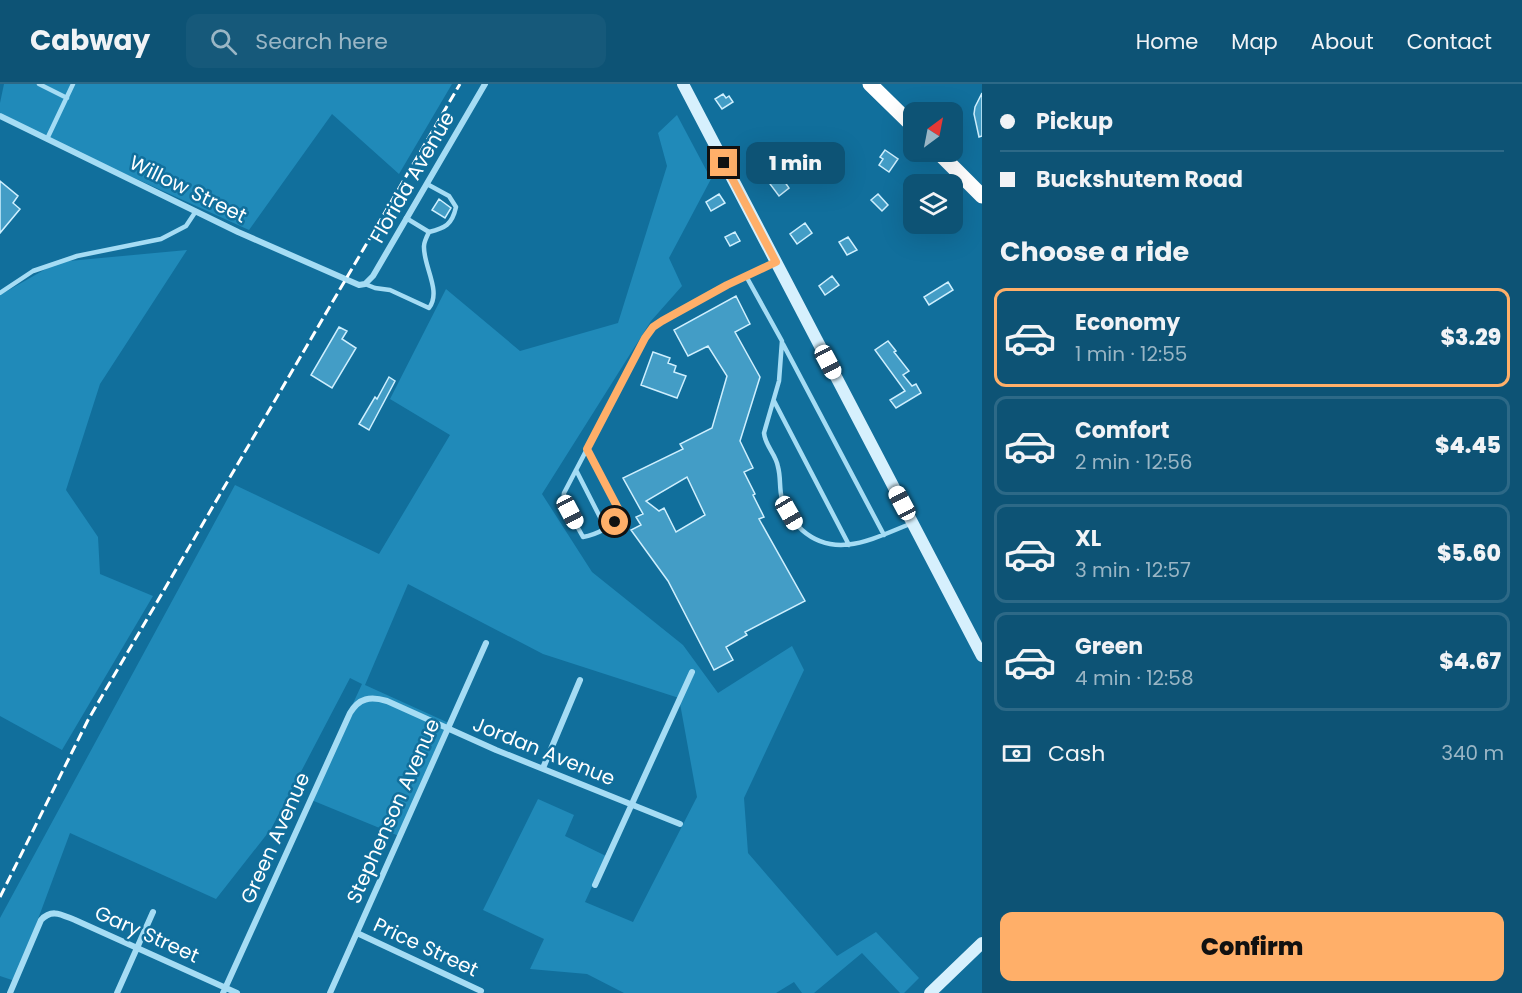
<!DOCTYPE html>
<html lang="en">
<head>
<meta charset="utf-8">
<style>
	:root { --surface:#0d5375; --page:#16597a; --text:#f1f3f6; --muted:#9ab6c5; --line:#2d6987; --accent:#ffaf69 }
	body { margin:0; font-family:Poppins,sans-serif; background:var(--page); color:var(--text); height:100vh; display:flex; flex-direction:column; font-size:22px; white-space:nowrap }
	* { box-sizing:border-box; margin:0 }
	p { font-size:20px; color:var(--muted) }
	.icon { flex:none; width:33px; height:33px; fill:none; stroke:currentColor; stroke-width:2; stroke-linecap:round; stroke-linejoin:round }
	.map { position:relative; flex:1; overflow:hidden }
	.panel { display:flex; flex-direction:column; background:var(--surface); width:540px }
	.panel>* { flex:none }
	.guide { display:grid; align-content:center; height:132px; padding:0 18px; background:var(--surface) }
	.needle { width:39px; rotate:32deg }
	.buttons { position:absolute; left:903px; top:18px; display:grid; gap:12px }
	.buttons a { display:grid; place-items:center; width:60px; height:60px; border-radius:12px; background:var(--surface); box-shadow:0 6px 24px #0002; font-size:30px }
	.end { position:absolute; width:27px; height:27px; margin:-14px; border:8px solid #ffaf69; background:#111; box-shadow:0 0 0 3px #111 }
	.from { border-radius:50% }
	.bubble { position:absolute; height:42px; border-radius:12px; background:var(--surface); box-shadow:0 6px 24px #0002; font-size:20px; font-weight:800; line-height:42px; text-align:center }
	.car { position:absolute; width:18px; height:36px; margin:-18px -9px; border-radius:8px; box-shadow:0 0 4px 2px #0007; background:linear-gradient(#fff 24%,#345 0 40%,#fff 0 76%,#345 0 86%,#fff 0) }
	.guide b { display:flex; align-items:center; gap:21px; height:57px; font-size:22px }
	.guide b+b { border-top:2px solid var(--line) }
	.guide i { width:15px; height:15px; background:var(--text) }
	ul { padding:0; list-style:none }
	li { display:flex; align-items:center; gap:18px; height:99px; margin:0 12px 9px; padding:0 6px; border:3px solid var(--line); border-radius:12px }
	li div { flex:1 }
	li b { display:block; font-size:22px }
	li em { font-style:normal; font-weight:800 }
	li.on { border-color:var(--accent) }
	li>.icon { width:54px; height:54px; stroke-width:1.5 }
	h2 { padding:0 18px; font-size:27px; line-height:72px }
	.pay { display:flex; align-items:center; gap:15px; height:66px; padding:0 18px; font-size:22px }
	.pay p { margin-inline-start:auto }
	.button { display:flex; gap:12px; margin-top:auto; padding:12px 18px }
	.button a { flex:1; height:69px; border-radius:12px; background:var(--accent); color:#111; font-size:24px; font-weight:800; line-height:69px; text-align:center }
	header { display:flex; align-items:center; gap:36px; box-sizing:border-box; height:84px; padding:0 30px; background:var(--surface); border-bottom:2px solid var(--line) }
	header strong { font-size:28px }
	nav { display:flex; gap:33px; margin-inline-start:auto; font-size:21px }
	.search { width:420px; height:54px; background:var(--page); display:flex; align-items:center; gap:15px; box-sizing:border-box; padding:0 21px; border-radius:12px; color:var(--muted); font-size:22px }
	main { display:flex; flex:1; min-height:0 }
	.map>svg:first-child { display:block }
	.green { fill:#208ab9 }
	.building { fill:#439dc6; stroke:#ceeffe; stroke-width:1.5; fill-rule:evenodd }
	.lines { fill:none; stroke-linecap:round; stroke-linejoin:round }
	.lane { stroke:#a5dcf4; stroke-width:4.5 }
	.street { stroke:#a5dcf4; stroke-width:6 }
	.secondary { stroke:#d6f0fd; stroke-width:12 }
	.highway { stroke:#fff; stroke-width:15 }
	.rail { stroke:#fff; stroke-width:3; stroke-dasharray:10 4.5; stroke-linecap:butt }
	.route { stroke:#ffaf69; stroke-width:8 }
	.labels { text-anchor:middle; stroke-width:5; stroke-linejoin:round; paint-order:stroke }
	.street-label { font-size:20px; fill:#fff; stroke:#116f9c }
</style>
</head>
<body>
<header>
<strong>Cabway</strong>
<div class="search"><svg class="icon" aria-label="search" viewBox="0 0 24 24"><circle cx="10" cy="10" r="6"/><path d="M15 15l6 6"/></svg>Search here</div>
<nav><a>Home</a><a>Map</a><a>About</a><a>Contact</a></nav>
</header>
<main>
<div class="map">
<svg width="982" height="909" viewBox="0 0 982 909">
	<rect width="100%" height="100%" fill="#116f9c"/>
	<path class="green" d="M4,0H452L399,90L332,30L249,146L0,33V19Z
		M677,31L711,95L669,174L682,202L651,237L542,410L592,488L683,561L718,609L792,562L804,586L744,714L748,769L837,872L876,848L919,894L904,909H900L862,869L814,909H802L794,898L776,909H624L587,890L530,885L544,855L483,826L538,715L574,731L565,752L606,772L585,818L633,838L697,713L679,614L543,570L408,500L365,601L451,640L399,752L309,715L362,600L350,594L271,745L216,815L70,749L15,897L0,892V834L235,401L379,470L450,351L390,315L446,205L520,267L618,239L667,82L658,49Z
		M187,166L100,300L66,406L98,453L100,490L153,512L62,666L0,632V211L58,178Z"/>
	<path class="building" d="M982,9V52L979,53L974,30L975,23Z
		M723,10L726,14L729,12L733,18L722,25L715,15Z
		M885,66L898,75L889,88L879,81L883,75L880,73Z
		M778,88L789,104L779,112L767,96Z
		M0,97L18,112L13,119L20,125L0,149Z
		M719,110L725,119L711,127L706,118Z
		M878,110L888,121L882,127L871,116Z
		M439,115L451,124L445,134L432,126Z
		M805,139L812,149L797,160L790,150Z
		M735,148L740,157L730,162L725,153Z
		M848,153L857,166L847,171L839,158Z
		M832,192L839,201L825,211L819,202Z
		M948,198L953,206L929,221L924,213Z
		M736,212L750,240L735,248L760,293L740,357L753,384L744,388L755,410L753,411L764,433L759,435L805,517L745,548L747,551L726,563L733,576L714,586L668,497L631,446L641,441L636,433L643,430L623,394L683,365L680,360L712,344L727,292L708,262L688,272L674,246ZM687,393L705,431L676,448L664,424L659,427L646,417Z
		M339,243L347,247L342,255L356,264L332,304L311,291Z
		M888,257L896,267L894,268L909,287L903,291L912,302L916,300L921,309L896,324L890,316L905,307L875,266Z
		M653,268L670,274L668,279L676,282L674,288L686,292L677,314L641,301Z
		M389,293L395,297L369,346L359,340L375,313L377,315Z"/>
	<g class="lines">
		<path class="lane" d="M39,0L67,14
			M47,55L73,0
			M427,100L449,112L456,123C452,141 445,144 429,148
			M746,192L782,257L779,297L764,349C765,362 776,370 778,383C781,393 779,405 782,415C785,426 794,439 802,446C836,476 874,454 910,440
			M365,200L375,204L390,206L429,224C442,207 423,182 424,162C424,158 427,152 429,148L406,134
			M0,209L33,187L77,172L161,155L186,142L196,127
			M783,260L884,451
			M774,317L849,461
			M587,365L621,430C615,442 595,451 583,453L563,417L564,409L645,254L653,243L661,237L727,201L773,179
			M576,386L605,443"/>
		<path class="street" d="M0,32L238,148L359,201L365,200L373,192L485,0
			M543,684L580,596
			M595,801L692,588
			M357,849L481,907
			M10,909L41,836C52,824 62,831 75,836L237,909
			M117,909L153,828
			M223,909L350,629C359,614 370,612 387,617L496,666L680,740
			M330,909L486,559"/>
		<path class="secondary" d="M683,0L982,572
			M930,909L982,859"/>
		<path class="highway" d="M870,0L914,43
			M938,68L982,112"/>
		<path class="rail" d="M0,813L88,636L460,0"/>
	</g>
	<g class="lines">
		<path class="route" d="M615,438L621,430L587,365L645,254L653,243L662,237L727,201L776,178L724,79"/>
	</g>
	<g class="labels">
		<g class="street-label">
			<text transform="translate(412 93) rotate(-60)" y="7">Florida Avenue</text>
			<text transform="translate(188 105) rotate(26)" y="7">Willow Street</text>
			<text transform="translate(544 667) rotate(22)" y="7">Jordan Avenue</text>
			<text transform="translate(393 727) rotate(-66)" y="7">Stephenson Avenue</text>
			<text transform="translate(275 754) rotate(-66)" y="7">Green Avenue</text>
			<text transform="translate(147 850) rotate(24)" y="7">Gary Street</text>
			<text transform="translate(426 863) rotate(25)" y="7">Price Street</text>
		</g>
	</g>
</svg>
<div class="buttons">
<a><svg class="needle" viewBox="-14 -14 28 28"><path d="M0-13l5 13h-10z" fill="#e53935"/><path d="M0 13l5-13h-10z" fill="#9ab6c5"/></svg></a>
<a><svg class="icon" aria-label="layers" viewBox="0 0 24 24"><path d="M12 4l9 5-9 5-9-5zM3 14l9 5 9-5"/></svg></a>
</div>
<i class="end from" style="left:615px;top:438px"></i>
<i class="end" style="left:724px;top:79px"></i>
<div class="bubble" style="left:746px;top:58px;width:99px">1 min</div>
<i class="car" style="left:828px;top:278px;rotate:152deg"></i>
<i class="car" style="left:902px;top:419px;rotate:332deg"></i>
<i class="car" style="left:570px;top:428px;rotate:152deg"></i>
<i class="car" style="left:789px;top:429px;rotate:150deg"></i>
</div>
<section class="panel">
<div class="guide">
<b><i class="from"></i>Pickup</b>
<b><i></i>Buckshutem Road</b>
</div>
<h2>Choose a ride</h2>
<ul>
<li class="on"><svg class="icon" aria-label="car" viewBox="0 0 24 24"><path d="M5 17H2v-5l4-1 3-4h7l3 4 3 1v5h-3M9 17h6M6 11h13"/><circle cx="7" cy="17" r="2"/><circle cx="17" cy="17" r="2"/></svg><div><b>Economy</b><p>1 min · 12:55</p></div><em>$3.29</em></li>
<li><svg class="icon" aria-label="car" viewBox="0 0 24 24"><path d="M5 17H2v-5l4-1 3-4h7l3 4 3 1v5h-3M9 17h6M6 11h13"/><circle cx="7" cy="17" r="2"/><circle cx="17" cy="17" r="2"/></svg><div><b>Comfort</b><p>2 min · 12:56</p></div><em>$4.45</em></li>
<li><svg class="icon" aria-label="car" viewBox="0 0 24 24"><path d="M5 17H2v-5l4-1 3-4h7l3 4 3 1v5h-3M9 17h6M6 11h13"/><circle cx="7" cy="17" r="2"/><circle cx="17" cy="17" r="2"/></svg><div><b>XL</b><p>3 min · 12:57</p></div><em>$5.60</em></li>
<li><svg class="icon" aria-label="car" viewBox="0 0 24 24"><path d="M5 17H2v-5l4-1 3-4h7l3 4 3 1v5h-3M9 17h6M6 11h13"/><circle cx="7" cy="17" r="2"/><circle cx="17" cy="17" r="2"/></svg><div><b>Green</b><p>4 min · 12:58</p></div><em>$4.67</em></li>
</ul>
<div class="pay"><svg class="icon" aria-label="cash" viewBox="0 0 24 24"><path d="M3 7h18v10H3z"/><circle cx="12" cy="12" r="2"/></svg>Cash<p>340 m</p></div>
<div class="button"><a>Confirm</a></div>
</section>
</main>
</body>
</html>
